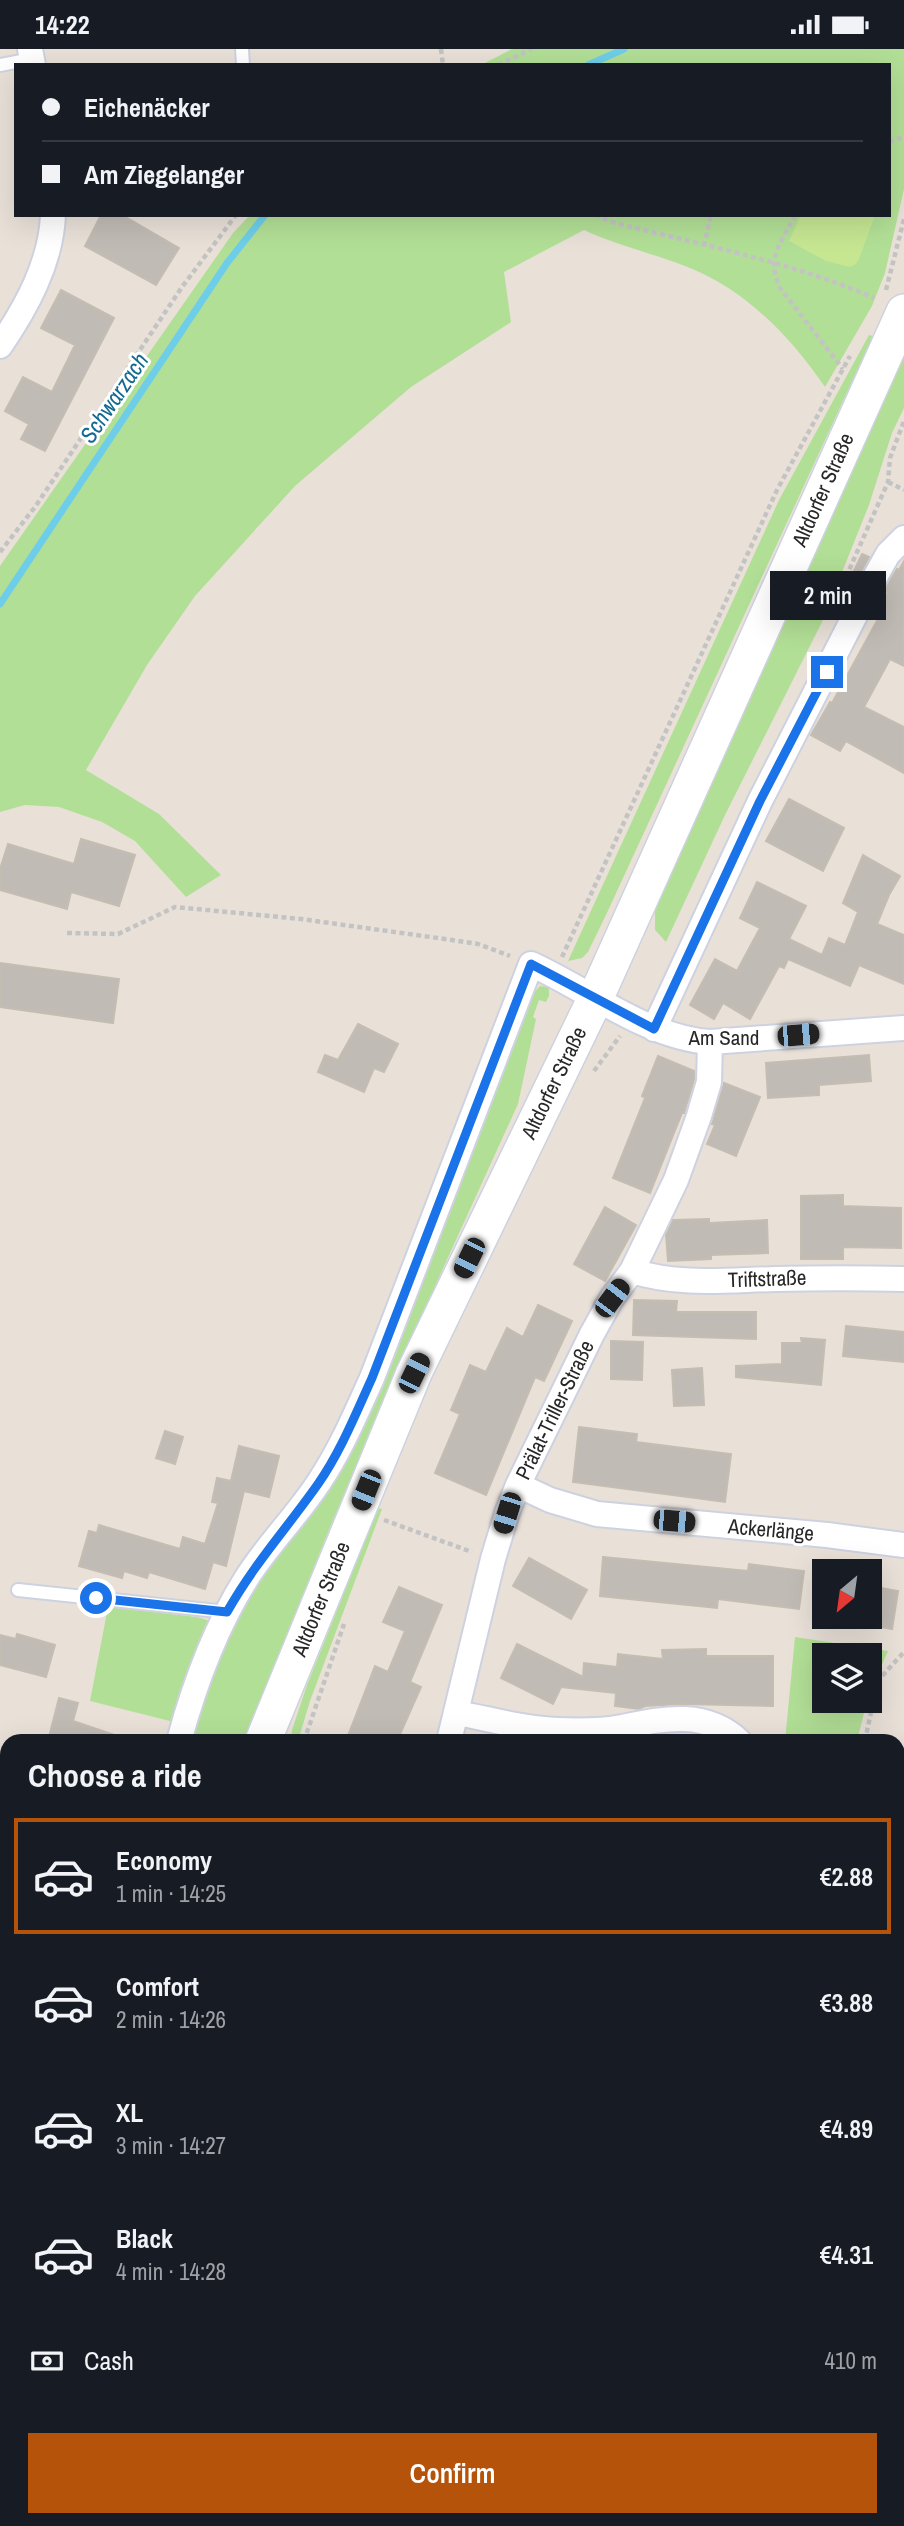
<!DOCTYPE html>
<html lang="en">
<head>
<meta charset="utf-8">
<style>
	:root { --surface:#171b24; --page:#20242c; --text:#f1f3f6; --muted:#9ea1a6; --line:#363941; --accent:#b45309 }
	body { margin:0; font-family:"Archivo Narrow",sans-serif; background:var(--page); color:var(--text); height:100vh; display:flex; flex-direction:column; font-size:26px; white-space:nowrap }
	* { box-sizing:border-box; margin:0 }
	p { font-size:23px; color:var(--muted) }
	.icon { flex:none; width:38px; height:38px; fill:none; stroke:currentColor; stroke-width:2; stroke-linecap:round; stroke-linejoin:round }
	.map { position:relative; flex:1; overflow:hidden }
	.details { position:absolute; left:0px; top:1685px; width:905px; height:793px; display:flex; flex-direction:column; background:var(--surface); border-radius:21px 21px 0 0; box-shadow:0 7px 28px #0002 }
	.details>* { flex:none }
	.guide { position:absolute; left:14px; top:14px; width:877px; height:154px; border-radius:0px; box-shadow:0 7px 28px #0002; display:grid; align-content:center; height:154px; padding:0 28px; background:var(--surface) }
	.needle { width:46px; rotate:209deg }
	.tools { position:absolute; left:812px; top:1510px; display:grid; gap:14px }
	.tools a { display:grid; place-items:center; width:70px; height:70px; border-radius:0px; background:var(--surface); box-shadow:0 7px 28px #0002; font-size:35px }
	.end { position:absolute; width:32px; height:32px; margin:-16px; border:9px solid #1a73e8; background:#fff; box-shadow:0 0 0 4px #fff }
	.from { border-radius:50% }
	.bubble { position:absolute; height:49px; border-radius:0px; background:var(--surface); box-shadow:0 7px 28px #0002; font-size:23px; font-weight:600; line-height:49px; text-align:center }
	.car { position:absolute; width:21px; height:42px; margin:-21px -10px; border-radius:9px; box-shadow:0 0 5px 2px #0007; background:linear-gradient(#222 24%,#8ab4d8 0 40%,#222 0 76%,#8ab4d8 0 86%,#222 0) }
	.guide b { display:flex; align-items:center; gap:24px; height:66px; font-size:26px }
	.guide b+b { border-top:2px solid var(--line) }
	.guide i { width:18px; height:18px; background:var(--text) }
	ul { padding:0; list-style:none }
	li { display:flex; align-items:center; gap:21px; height:116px; margin:0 14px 10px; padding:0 14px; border:4px solid transparent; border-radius:0px }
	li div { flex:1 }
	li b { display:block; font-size:26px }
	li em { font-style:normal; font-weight:600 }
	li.selected { border-color:var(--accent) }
	li>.icon { width:63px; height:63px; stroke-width:1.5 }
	h2 { padding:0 28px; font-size:32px; line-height:84px }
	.pay { display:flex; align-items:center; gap:18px; height:77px; padding:0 28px; font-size:26px }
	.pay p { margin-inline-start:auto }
	.primary-button { display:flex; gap:14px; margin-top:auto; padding:14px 28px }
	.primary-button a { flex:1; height:80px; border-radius:0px; background:var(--accent); color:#fff; font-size:28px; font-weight:600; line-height:80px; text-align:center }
	.status { display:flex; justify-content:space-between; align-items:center; height:49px; padding:0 35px; background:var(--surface); direction:ltr }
	.status svg { height:19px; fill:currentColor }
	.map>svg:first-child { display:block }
	.green { fill:#b2df96 }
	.pitch { fill:#c6e692 }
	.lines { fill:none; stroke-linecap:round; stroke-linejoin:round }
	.stream { stroke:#6ecee9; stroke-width:7 }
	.building { fill:#c1bbb5; stroke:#c4bdb2; stroke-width:2 }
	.service-casing { stroke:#ced2e0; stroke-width:16 }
	.minor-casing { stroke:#ced2e0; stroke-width:28 }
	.secondary-casing { stroke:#ced2e0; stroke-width:38 }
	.primary-casing { stroke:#c3c3c3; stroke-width:42 }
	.path { stroke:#c3c3c3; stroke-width:4.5; stroke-dasharray:5 3.5; stroke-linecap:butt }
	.service { stroke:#fff; stroke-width:12 }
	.minor { stroke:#fff; stroke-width:24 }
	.secondary { stroke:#fff; stroke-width:35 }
	.primary { stroke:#eac25c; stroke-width:38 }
	.route { stroke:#1a73e8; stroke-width:9 }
	.labels { text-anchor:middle; stroke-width:6; stroke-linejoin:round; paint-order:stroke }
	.street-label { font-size:21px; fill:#272727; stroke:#fff }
	.water-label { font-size:23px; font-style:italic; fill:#126a90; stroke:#fff }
</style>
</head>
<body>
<div class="status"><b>14:22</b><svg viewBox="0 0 49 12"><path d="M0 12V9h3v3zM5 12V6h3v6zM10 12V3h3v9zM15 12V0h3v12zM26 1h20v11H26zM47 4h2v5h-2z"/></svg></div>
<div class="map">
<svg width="904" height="2477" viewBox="0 0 904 2477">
	<rect width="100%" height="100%" fill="#e9e1d8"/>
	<path class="green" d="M512,0H904V140L885,224L872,257L825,338C790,287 744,239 685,217C651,204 616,196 584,181L504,223L511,273L411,338L295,437L195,547L147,616L86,721L159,765L221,826L186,848L135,792L102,773L59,758L25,756L0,763V517L233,184L250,166H889V16H481Z
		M869,286L873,287L606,866L588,903L582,909L568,912L779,451Z
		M904,304V359L892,384L869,456L822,573L725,766L666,893L655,881V860Z
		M540,937L549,938V947L546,953L539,951L533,968L536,970L518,1055L440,1226L333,1471L244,1692H191C210,1629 234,1571 269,1516C283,1495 300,1476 315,1456L528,950Z
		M378,1459L382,1460L310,1652L298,1692H291L292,1681L307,1636Z
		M108,1558L197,1568L210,1572L174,1673L90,1652Z
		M795,1588L888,1602L870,1642V1606H824V1652H867L857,1692H785Z
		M0,1874L7,1880V2015L0,2007Z
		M0,2033L7,2041V2097L0,2103Z
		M7,2120V2264L0,2270V2126Z
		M0,2325L7,2326V2471H49L40,2477H0Z
		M116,2471H240L268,2477H106Z
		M795,2471H850L853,2474L850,2477H800Z"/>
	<path class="pitch" d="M801,166H875L859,210L856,215L850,218L826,212L789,192Z"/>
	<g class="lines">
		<path class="stream" d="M588,16L624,0
			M0,555L227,214L265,166
			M0,1912L7,1917
			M823,2471L830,2477"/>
	</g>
	<path class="building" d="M101,166H122L179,199L156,236L85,197Z
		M61,241L114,269L45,402L21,390L29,375L5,362L23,328L52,343L75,296L41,279Z
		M862,505L869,508L857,530L851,528Z
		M904,512V617L890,610L864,658L904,678V724L846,692L840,702L811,686L830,653L832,654L878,570L874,568L888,543L884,542L897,520L899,521Z
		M789,750L844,779L823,822L766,792Z
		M81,790L135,806L119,857L71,843L67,860L0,841V820L8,795L74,815Z
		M863,806L900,827L889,846L877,875L904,886V935L859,916L850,937L788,910L784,919L779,917L750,970L723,954L714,970L690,956L715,910L737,922L760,879L740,869L757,833L806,857L789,890L822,906L829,889L845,896L858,863L843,854Z
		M0,914L119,930L113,974L0,958Z
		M358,975L398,995L384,1023L374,1019L364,1043L318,1023L325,1006L338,1011Z
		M869,1006L871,1032L819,1036V1046L768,1049L766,1014Z
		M658,1007L694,1022V1031L684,1064H682L650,1144L613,1129L645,1049L642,1047Z
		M724,1034L760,1048L736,1107L707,1095L715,1076L712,1075Z
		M843,1146V1157L901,1159V1199L843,1198V1210H801V1147Z
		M605,1158L636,1176L605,1232L574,1215Z
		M709,1170V1174L767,1171L768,1204L711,1206V1210L668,1212L666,1186L673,1171Z
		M634,1251L677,1252L676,1263H756V1290L633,1286Z
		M538,1256L572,1272L544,1332L535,1328L486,1446L435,1424L460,1365L451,1361L470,1316L486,1323L507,1279L523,1288Z
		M846,1277L904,1283V1313L843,1307Z
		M801,1289L825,1291L821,1336L736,1328V1317L782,1315V1294H802Z
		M611,1292L643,1293L642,1331L611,1330Z
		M702,1319L704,1356L674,1357L672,1321Z
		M579,1378L637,1385L636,1393L731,1405L725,1453L573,1433Z
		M165,1382L183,1388L175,1415L156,1409Z
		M239,1397L279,1407L269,1448L244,1442L226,1517L213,1513L205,1540L149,1523L147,1529L124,1522L122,1529L79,1517L89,1482L97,1484L99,1476L180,1500L183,1488L205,1495L218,1454L212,1453L217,1429L231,1432Z
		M603,1508L748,1522L749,1515L804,1522L799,1560L718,1550L717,1559L600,1547Z
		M529,1509L587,1541L571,1570L513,1537Z
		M870,1537L898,1542L892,1580L870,1576Z
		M399,1538L442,1556L410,1633L421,1638L397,1692H346L375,1617L388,1623L405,1582L383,1573Z
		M17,1585L55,1596L46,1628L0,1616V1586L16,1590Z
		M517,1595L583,1628L584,1614L617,1618L618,1605L663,1610L662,1601L706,1600V1607H773V1657L682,1655L645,1657L639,1660L615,1657L616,1644L561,1638L553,1655L501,1629Z
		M59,1649L78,1654L73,1672L123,1689L122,1692H48Z"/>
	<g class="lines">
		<g class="service-casing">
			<path id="service" d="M242,0L243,16
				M0,16L32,10
				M18,1541L227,1563
				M0,1750L7,1752
				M898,2192L904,2200
				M898,2367L904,2373"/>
		</g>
		<g class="minor-casing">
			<path id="minor" d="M30,0L33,16
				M0,297C26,259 51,214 53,166
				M654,980L760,752L869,539L888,505L904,489
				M632,1222C680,1237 726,1231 776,1230C818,1229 861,1229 904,1230
				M518,1436L550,1451L597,1465L827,1486L904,1496
				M457,1664C490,1670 524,1680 558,1681C579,1682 601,1682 622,1678C663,1670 704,1660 739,1692
				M179,1692C194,1637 215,1579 246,1530C267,1496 297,1467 319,1433C341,1400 356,1364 372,1329L531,915C588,941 648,989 710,993L904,979
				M449,1692L493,1510L507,1464L518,1436L592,1285L612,1249L632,1222L676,1131L699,1067L709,1033L710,993
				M898,1991L904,1995
				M898,2148L904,2142
				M518,2473L520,2471"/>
		</g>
		<g class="secondary-casing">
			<path id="secondary" d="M263,1692L414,1324L596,948L904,263"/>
		</g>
		<g class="primary-casing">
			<path id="primary" d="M0,2309L7,2310
				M322,2471L342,2477
				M76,2477L80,2471"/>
		</g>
		<path class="path" d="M441,0L443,16
			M498,16L532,0
			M889,93L904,88
			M595,166L615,174C702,196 791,213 874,249
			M795,166C781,195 766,208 780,239L843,320
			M704,197L711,166
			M886,241L904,170
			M888,433L904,441
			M0,503L35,458L182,238L236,166
			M846,528L888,433L890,409L904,372
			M67,884L118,885L175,858L301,870L452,891L478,895L510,907
			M562,908L777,441L850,307
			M594,1022L620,987
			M384,1471L472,1503
			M304,1692L344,1575
			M865,1692L876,1639L882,1627L904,1603
			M898,1733L904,1735
			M0,2021L7,2031
			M0,2113L7,2107
			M788,2471L792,2477
			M689,2477L693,2471"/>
		<use href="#service" class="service"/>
		<use href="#minor" class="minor"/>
		<use href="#secondary" class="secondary"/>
		<use href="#primary" class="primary"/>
	</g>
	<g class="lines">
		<path class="route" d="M96,1549L227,1563C254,1515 287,1479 318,1435C341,1402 356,1364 372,1329L531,915L654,980L760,752L827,623"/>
	</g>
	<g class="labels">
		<g class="street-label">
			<text transform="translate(823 441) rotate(-66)" y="7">Altdorfer Straße</text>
			<text x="724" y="996">Am Sand</text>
			<text transform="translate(554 1034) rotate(-64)" y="7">Altdorfer Straße</text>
			<text transform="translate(767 1230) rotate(-2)" y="7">Triftstraße</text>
			<text transform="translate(555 1361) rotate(-64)" y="7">Prälat-Triller-Straße</text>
			<text transform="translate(771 1481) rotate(5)" y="7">Ackerlänge</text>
			<text transform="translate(321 1550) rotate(-68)" y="7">Altdorfer Straße</text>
		</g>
		<g class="water-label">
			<text transform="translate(114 349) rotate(-56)" y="8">Schwarzach</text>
		</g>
	</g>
</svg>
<div class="tools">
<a><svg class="needle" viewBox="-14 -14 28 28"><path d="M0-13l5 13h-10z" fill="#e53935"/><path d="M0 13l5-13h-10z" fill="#9ea1a6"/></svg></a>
<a><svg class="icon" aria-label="layers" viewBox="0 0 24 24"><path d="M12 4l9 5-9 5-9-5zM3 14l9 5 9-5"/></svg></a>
</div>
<i class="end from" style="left:96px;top:1549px"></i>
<i class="end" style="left:827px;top:623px"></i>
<div class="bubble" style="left:770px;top:522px;width:116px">2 min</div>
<i class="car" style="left:798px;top:986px;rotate:85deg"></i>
<i class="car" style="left:469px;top:1209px;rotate:206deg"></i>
<i class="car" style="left:612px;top:1249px;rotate:37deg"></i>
<i class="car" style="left:414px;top:1324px;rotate:26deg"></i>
<i class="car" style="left:366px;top:1441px;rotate:202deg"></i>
<i class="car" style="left:507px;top:1464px;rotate:197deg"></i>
<i class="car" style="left:674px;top:1472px;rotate:95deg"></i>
<div class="guide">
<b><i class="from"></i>Eichenäcker</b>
<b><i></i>Am Ziegelanger</b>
</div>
<section class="details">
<h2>Choose a ride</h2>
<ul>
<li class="selected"><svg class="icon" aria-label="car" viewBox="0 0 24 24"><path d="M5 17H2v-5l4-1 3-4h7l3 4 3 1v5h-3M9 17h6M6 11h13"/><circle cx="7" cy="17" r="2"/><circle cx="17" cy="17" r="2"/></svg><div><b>Economy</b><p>1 min · 14:25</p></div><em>€2.88</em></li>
<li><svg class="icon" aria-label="car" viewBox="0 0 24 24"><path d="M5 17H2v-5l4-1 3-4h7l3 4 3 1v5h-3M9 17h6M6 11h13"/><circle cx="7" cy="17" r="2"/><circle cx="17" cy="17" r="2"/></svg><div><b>Comfort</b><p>2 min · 14:26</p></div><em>€3.88</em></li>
<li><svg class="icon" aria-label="car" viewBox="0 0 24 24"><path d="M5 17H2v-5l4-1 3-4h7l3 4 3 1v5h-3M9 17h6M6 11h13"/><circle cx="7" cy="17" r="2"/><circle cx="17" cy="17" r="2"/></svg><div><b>XL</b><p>3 min · 14:27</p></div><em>€4.89</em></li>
<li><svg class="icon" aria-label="car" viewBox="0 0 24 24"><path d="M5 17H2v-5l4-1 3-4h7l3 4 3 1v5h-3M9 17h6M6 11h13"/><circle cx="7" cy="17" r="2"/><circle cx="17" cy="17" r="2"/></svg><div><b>Black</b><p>4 min · 14:28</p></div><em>€4.31</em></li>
</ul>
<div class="pay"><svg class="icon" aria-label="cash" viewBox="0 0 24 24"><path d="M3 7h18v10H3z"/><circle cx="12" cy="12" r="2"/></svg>Cash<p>410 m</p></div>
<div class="primary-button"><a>Confirm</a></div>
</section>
</div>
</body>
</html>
